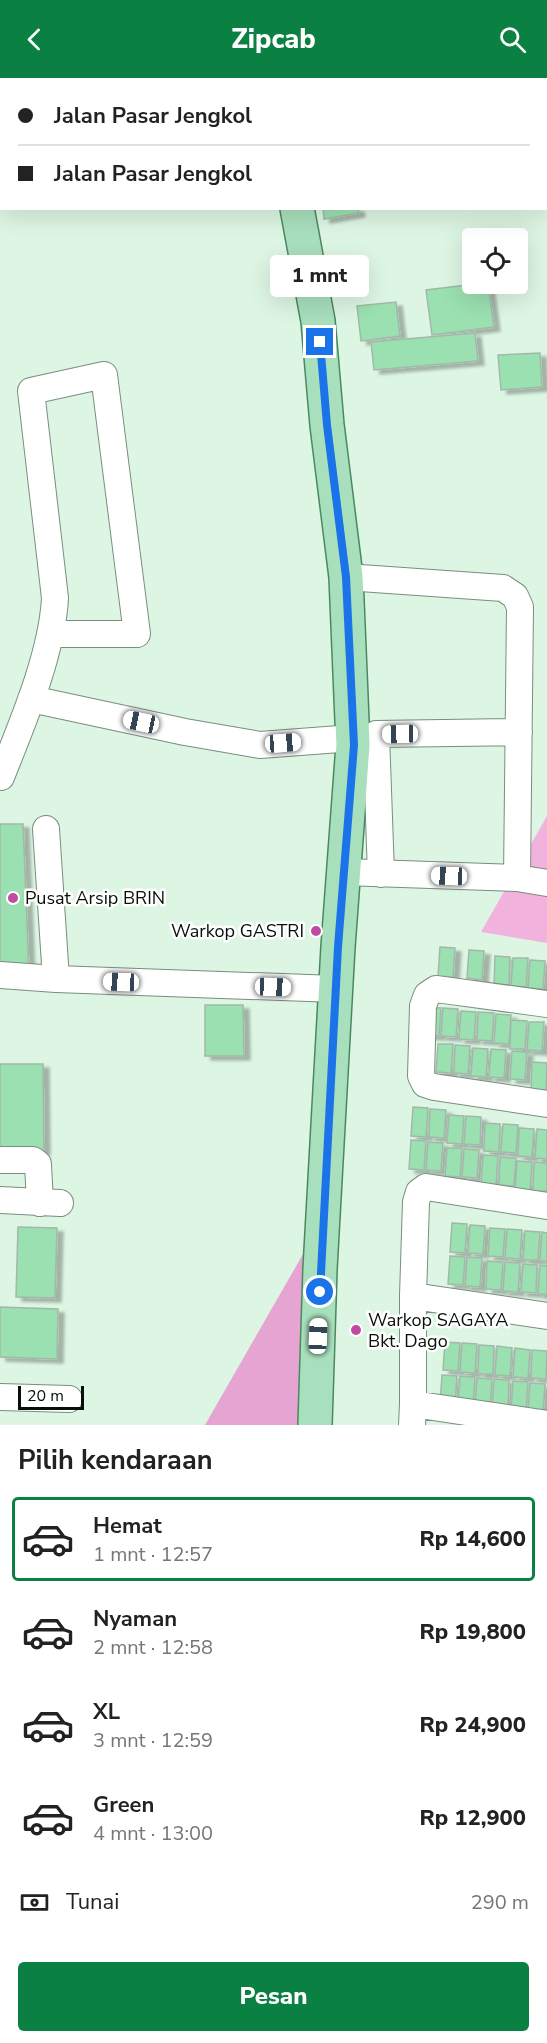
<!DOCTYPE html>
<html lang="id">
<head>
<meta charset="utf-8">
<style>
	:root { --surface:#fff; --page:#f6f6f6; --text:#222; --muted:#767676; --line:#e0e0e0; --accent:#0b8043 }
	body { margin:0; font-family:"Nunito Sans",sans-serif; background:var(--page); color:var(--text); height:100vh; display:flex; flex-direction:column; font-size:22px; white-space:nowrap }
	* { box-sizing:border-box; margin:0 }
	p { font-size:20px; color:var(--muted) }
	.icon { flex:none; width:33px; height:33px; fill:none; stroke:currentColor; stroke-width:2; stroke-linecap:round; stroke-linejoin:round }
	.map { position:relative; height:1347px; overflow:hidden }
	.side { display:flex; flex-direction:column; background:var(--surface); flex:1 }
	.side>* { flex:none }
	.hud { position:absolute; left:0px; top:0px; width:548px; height:132px; box-shadow:0 6px 24px #0002; display:grid; align-content:center; height:132px; padding:0 18px; background:var(--surface) }
	.tools { position:absolute; left:462px; top:150px; display:grid; gap:12px }
	.tools a { display:grid; place-items:center; width:66px; height:66px; border-radius:6px; background:var(--surface); box-shadow:0 6px 24px #0002; font-size:30px }
	.scale { position:absolute; left:18px; bottom:15px; width:66px; box-sizing:border-box; padding-left:6px; border:3px solid #070f09; border-top:0; font-size:16px; line-height:21px; white-space:nowrap; color:#070f09; -webkit-text-stroke:4px #fff; paint-order:stroke }
	.end { position:absolute; width:27px; height:27px; margin:-14px; border:8px solid #1a73e8; background:#fff; box-shadow:0 0 0 3px #fff }
	.from { border-radius:50% }
	.bubble { position:absolute; height:42px; border-radius:6px; background:var(--surface); box-shadow:0 6px 24px #0002; font-size:20px; font-weight:800; line-height:42px; text-align:center }
	.car { position:absolute; width:18px; height:36px; margin:-18px -9px; border-radius:8px; box-shadow:0 0 4px 2px #0007; background:linear-gradient(#fff 24%,#345 0 40%,#fff 0 76%,#345 0 86%,#fff 0) }
	.hud b { display:flex; align-items:center; gap:21px; height:57px; font-size:22px }
	.hud b+b { border-top:2px solid var(--line) }
	.hud i { width:15px; height:15px; background:var(--text) }
	ul { padding:0; list-style:none }
	li { display:flex; align-items:center; gap:18px; height:84px; margin:0 12px 9px; padding:0 6px; border:3px solid transparent; border-radius:6px }
	li div { flex:1 }
	li b { display:block; font-size:22px }
	li em { font-style:normal; font-weight:800 }
	li.on { border-color:var(--accent) }
	li>.icon { width:54px; height:54px; stroke-width:1.5 }
	h2 { padding:0 18px; font-size:27px; line-height:72px }
	.pay { display:flex; align-items:center; gap:15px; height:66px; padding:0 18px; font-size:22px }
	.pay p { margin-inline-start:auto }
	.button { display:flex; gap:12px; margin-top:auto; padding:12px 18px }
	.button a { flex:1; height:69px; border-radius:6px; background:var(--accent); color:#fff; font-size:24px; font-weight:800; line-height:69px; text-align:center }
	header { display:flex; justify-content:space-between; align-items:center; height:78px; padding:0 18px; background:var(--accent); color:#fff; font-size:27px; font-weight:800 }
	.map>svg:first-child { display:block }
	.green { fill:#f1b3dd }
	.forest { fill:#e6a4d2 }
	.building { fill:#9ae0b0; stroke:#a2b9a9; stroke-width:1.5; filter:url(#shadow) }
	.lines { fill:none; stroke-linecap:round; stroke-linejoin:round }
	.minor-casing { stroke:#788e7e; stroke-width:28 }
	.major-casing { stroke:#4a8960; stroke-width:36 }
	.minor { stroke:#fff; stroke-width:26 }
	.major { stroke:#a8dfbc; stroke-width:33 }
	.route { stroke:#1a73e8; stroke-width:8 }
	.poi-dot { fill:#c04ba3; stroke:#fff; stroke-width:2 }
	.labels { text-anchor:middle; stroke-width:5; stroke-linejoin:round; paint-order:stroke }
	.poi-label { font-size:18px; fill:#070f09; stroke:#fff; text-anchor:start }
</style>
</head>
<body>
<header><svg class="icon" aria-label="back" viewBox="0 0 24 24"><path d="M15 5l-7 7 7 7"/></svg>Zipcab<svg class="icon" aria-label="search" viewBox="0 0 24 24"><circle cx="10" cy="10" r="6"/><path d="M15 15l6 6"/></svg></header>
<div class="map">
<svg width="547" height="1347" viewBox="0 0 547 1347">
	<defs>
		<filter id="shadow"><feDropShadow dx="6" dy="4" stdDeviation="1.5" flood-color="#0004"/></filter>
	</defs>
	<rect width="100%" height="100%" fill="#ddf5e3"/>
	<path class="green" d="M547,738V865L481,854Z"/>
	<path class="forest" d="M322,1143L314,1347H205Z"/>
	<path class="building" d="M354,0H390L391,2H348Z
		M492,0H535L536,2H493Z
		M323,130H358L359,135L324,141Z
		M475,206H488L494,249L432,257L426,212Z
		M396,224L400,258L361,263L357,228Z
		M475,255L478,283L374,292L371,264Z
		M540,275L542,309L501,312L498,277Z
		M0,746H23L29,894L0,895Z
		M440,869L455,870L453,899L438,898Z
		M469,872L484,873L482,902L467,900Z
		M495,878L510,879L509,907L494,906Z
		M513,880H528L526,909L511,908Z
		M530,882L545,883L543,911L528,910Z
		M205,927H243L244,978H205Z
		M426,929L441,930L439,958L424,957Z
		M443,930L458,931L456,959L441,958Z
		M461,933L476,934L474,962L459,961Z
		M478,934L494,935L492,963L477,962Z
		M496,936L511,937L509,966L494,965Z
		M511,942L527,943L525,971H510Z
		M529,944H544L542,973L527,972Z
		M438,966H453L451,995L436,994Z
		M455,967L470,968L468,996L454,995Z
		M473,970L488,971L486,999L471,998Z
		M491,971L506,972L504,1000L489,999Z
		M512,973L527,974L525,1002L510,1001Z
		M532,984L547,985L546,1013L531,1012Z
		M0,986H43L44,1073L0,1074Z
		M413,1029L428,1030L426,1059L411,1058Z
		M430,1031L446,1032L444,1060L429,1059Z
		M449,1037L464,1038L462,1066L447,1065Z
		M466,1038L481,1039L480,1067L464,1066Z
		M485,1045L500,1046L499,1074L484,1073Z
		M503,1046L518,1047L516,1075L501,1074Z
		M519,1050L534,1051L532,1079L518,1078Z
		M537,1051L547,1052V1081L535,1080Z
		M411,1062L426,1063L424,1092L409,1091Z
		M428,1064L443,1065L441,1093L426,1092Z
		M447,1070H462L460,1099L445,1098Z
		M464,1071L479,1072L477,1100L462,1099Z
		M483,1077L498,1078L496,1107L481,1105Z
		M500,1079L516,1080L514,1108L499,1107Z
		M517,1083L532,1084L530,1112L515,1111Z
		M534,1084L547,1085V1113H533Z
		M452,1145L467,1146L465,1175L450,1174Z
		M470,1147L485,1148L483,1176L468,1175Z
		M18,1149L57,1150L55,1220L16,1219Z
		M490,1150L505,1151L503,1179L488,1178Z
		M507,1151L522,1152L520,1181L505,1180Z
		M525,1153L540,1154L538,1182H523Z
		M542,1154L547,1155V1183H540Z
		M450,1178L465,1179L463,1207L448,1206Z
		M467,1179L482,1180L480,1209L465,1208Z
		M487,1183L503,1184L501,1212L486,1211Z
		M505,1184L520,1185L518,1214L503,1213Z
		M523,1186L537,1187L536,1215L521,1214Z
		M540,1187L547,1188V1216H538Z
		M0,1229L58,1231L57,1281L0,1279Z
		M445,1264L460,1265L458,1293L443,1292Z
		M462,1265L477,1266L475,1295L460,1294Z
		M479,1267L494,1268L493,1296H478Z
		M497,1268L512,1270L510,1298L495,1297Z
		M515,1270L530,1272L528,1300L513,1299Z
		M532,1272L547,1273L546,1301L531,1300Z
		M442,1297L457,1298L455,1326L440,1325Z
		M460,1298L475,1299L473,1328L458,1326Z
		M477,1300L492,1301L490,1329L475,1328Z
		M494,1301L509,1302L508,1330H492Z
		M513,1303L528,1304L526,1333L511,1332Z
		M530,1305L545,1306L543,1334L528,1333Z"/>
	<g class="lines">
		<g class="minor-casing">
			<path id="minor" d="M546,71H547
				M346,499L503,510L515,518L520,529L517,800
				M31,621L185,654L260,667L353,660
				M1,699C22,646 52,577 55,520L31,313L104,297L137,556H50
				M46,751L56,901
				M344,794L517,800L547,805
				M381,796L376,656L519,654
				M0,897L56,901L336,911
				M547,926L436,911L427,917L423,928L421,998L425,1006L434,1009L547,1026
				M0,1082H33L38,1086L40,1125
				M0,1122L60,1125
				M547,1128L426,1109L419,1114L416,1124L413,1218L547,1238
				M0,1319L69,1321
				M413,1326V1218
				M412,1347L413,1326L547,1346"/>
		</g>
		<g class="major-casing">
			<path id="major" d="M254,0L255,2
				M297,130L318,243L327,347L346,499L353,667L338,869L320,1191L315,1347"/>
		</g>
		<use href="#minor" class="minor"/>
		<use href="#major" class="major"/>
	</g>
	<g class="lines">
		<path class="route" d="M320,1214L338,869L354,667L346,499L327,347L320,264"/>
	</g>
	<g class="poi-dot">
		<circle cx="13" cy="820" r="6"/>
		<circle cx="316" cy="853" r="6"/>
		<circle cx="356" cy="1252" r="6"/>
	</g>
	<g class="labels">
		<g class="poi-label">
			<text x="25" y="826">Pusat Arsip BRIN</text>
			<text x="304" y="859" text-anchor="end">Warkop GASTRI</text>
			<text x="368" y="1248">Warkop SAGAYA<tspan x="368" dy="21">Bkt. Dago</tspan></text>
		</g>
	</g>
</svg>
<div class="tools">
<a><svg class="icon" aria-label="locate" viewBox="0 0 24 24"><circle cx="12" cy="12" r="6"/><path d="M12 2v4M12 18v4M2 12h4M18 12h4"/></svg></a>
</div>
<div class="scale">20 m</div>
<i class="end from" style="left:320px;top:1214px"></i>
<i class="end" style="left:320px;top:264px"></i>
<div class="bubble" style="left:270px;top:177px;width:99px">1 mnt</div>
<i class="car" style="left:141px;top:644px;rotate:282deg"></i>
<i class="car" style="left:400px;top:656px;rotate:269deg"></i>
<i class="car" style="left:283px;top:665px;rotate:86deg"></i>
<i class="car" style="left:449px;top:798px;rotate:272deg"></i>
<i class="car" style="left:121px;top:904px;rotate:272deg"></i>
<i class="car" style="left:273px;top:909px;rotate:92deg"></i>
<i class="car" style="left:318px;top:1258px;rotate:2deg"></i>
<div class="hud">
<b><i class="from"></i>Jalan Pasar Jengkol</b>
<b><i></i>Jalan Pasar Jengkol</b>
</div>
</div>
<section class="side">
<h2>Pilih kendaraan</h2>
<ul>
<li class="on"><svg class="icon" aria-label="car" viewBox="0 0 24 24"><path d="M5 17H2v-5l4-1 3-4h7l3 4 3 1v5h-3M9 17h6M6 11h13"/><circle cx="7" cy="17" r="2"/><circle cx="17" cy="17" r="2"/></svg><div><b>Hemat</b><p>1 mnt · 12:57</p></div><em>Rp 14,600</em></li>
<li><svg class="icon" aria-label="car" viewBox="0 0 24 24"><path d="M5 17H2v-5l4-1 3-4h7l3 4 3 1v5h-3M9 17h6M6 11h13"/><circle cx="7" cy="17" r="2"/><circle cx="17" cy="17" r="2"/></svg><div><b>Nyaman</b><p>2 mnt · 12:58</p></div><em>Rp 19,800</em></li>
<li><svg class="icon" aria-label="car" viewBox="0 0 24 24"><path d="M5 17H2v-5l4-1 3-4h7l3 4 3 1v5h-3M9 17h6M6 11h13"/><circle cx="7" cy="17" r="2"/><circle cx="17" cy="17" r="2"/></svg><div><b>XL</b><p>3 mnt · 12:59</p></div><em>Rp 24,900</em></li>
<li><svg class="icon" aria-label="car" viewBox="0 0 24 24"><path d="M5 17H2v-5l4-1 3-4h7l3 4 3 1v5h-3M9 17h6M6 11h13"/><circle cx="7" cy="17" r="2"/><circle cx="17" cy="17" r="2"/></svg><div><b>Green</b><p>4 mnt · 13:00</p></div><em>Rp 12,900</em></li>
</ul>
<div class="pay"><svg class="icon" aria-label="cash" viewBox="0 0 24 24"><path d="M3 7h18v10H3z"/><circle cx="12" cy="12" r="2"/></svg>Tunai<p>290 m</p></div>
<div class="button"><a>Pesan</a></div>
</section>
</body>
</html>
